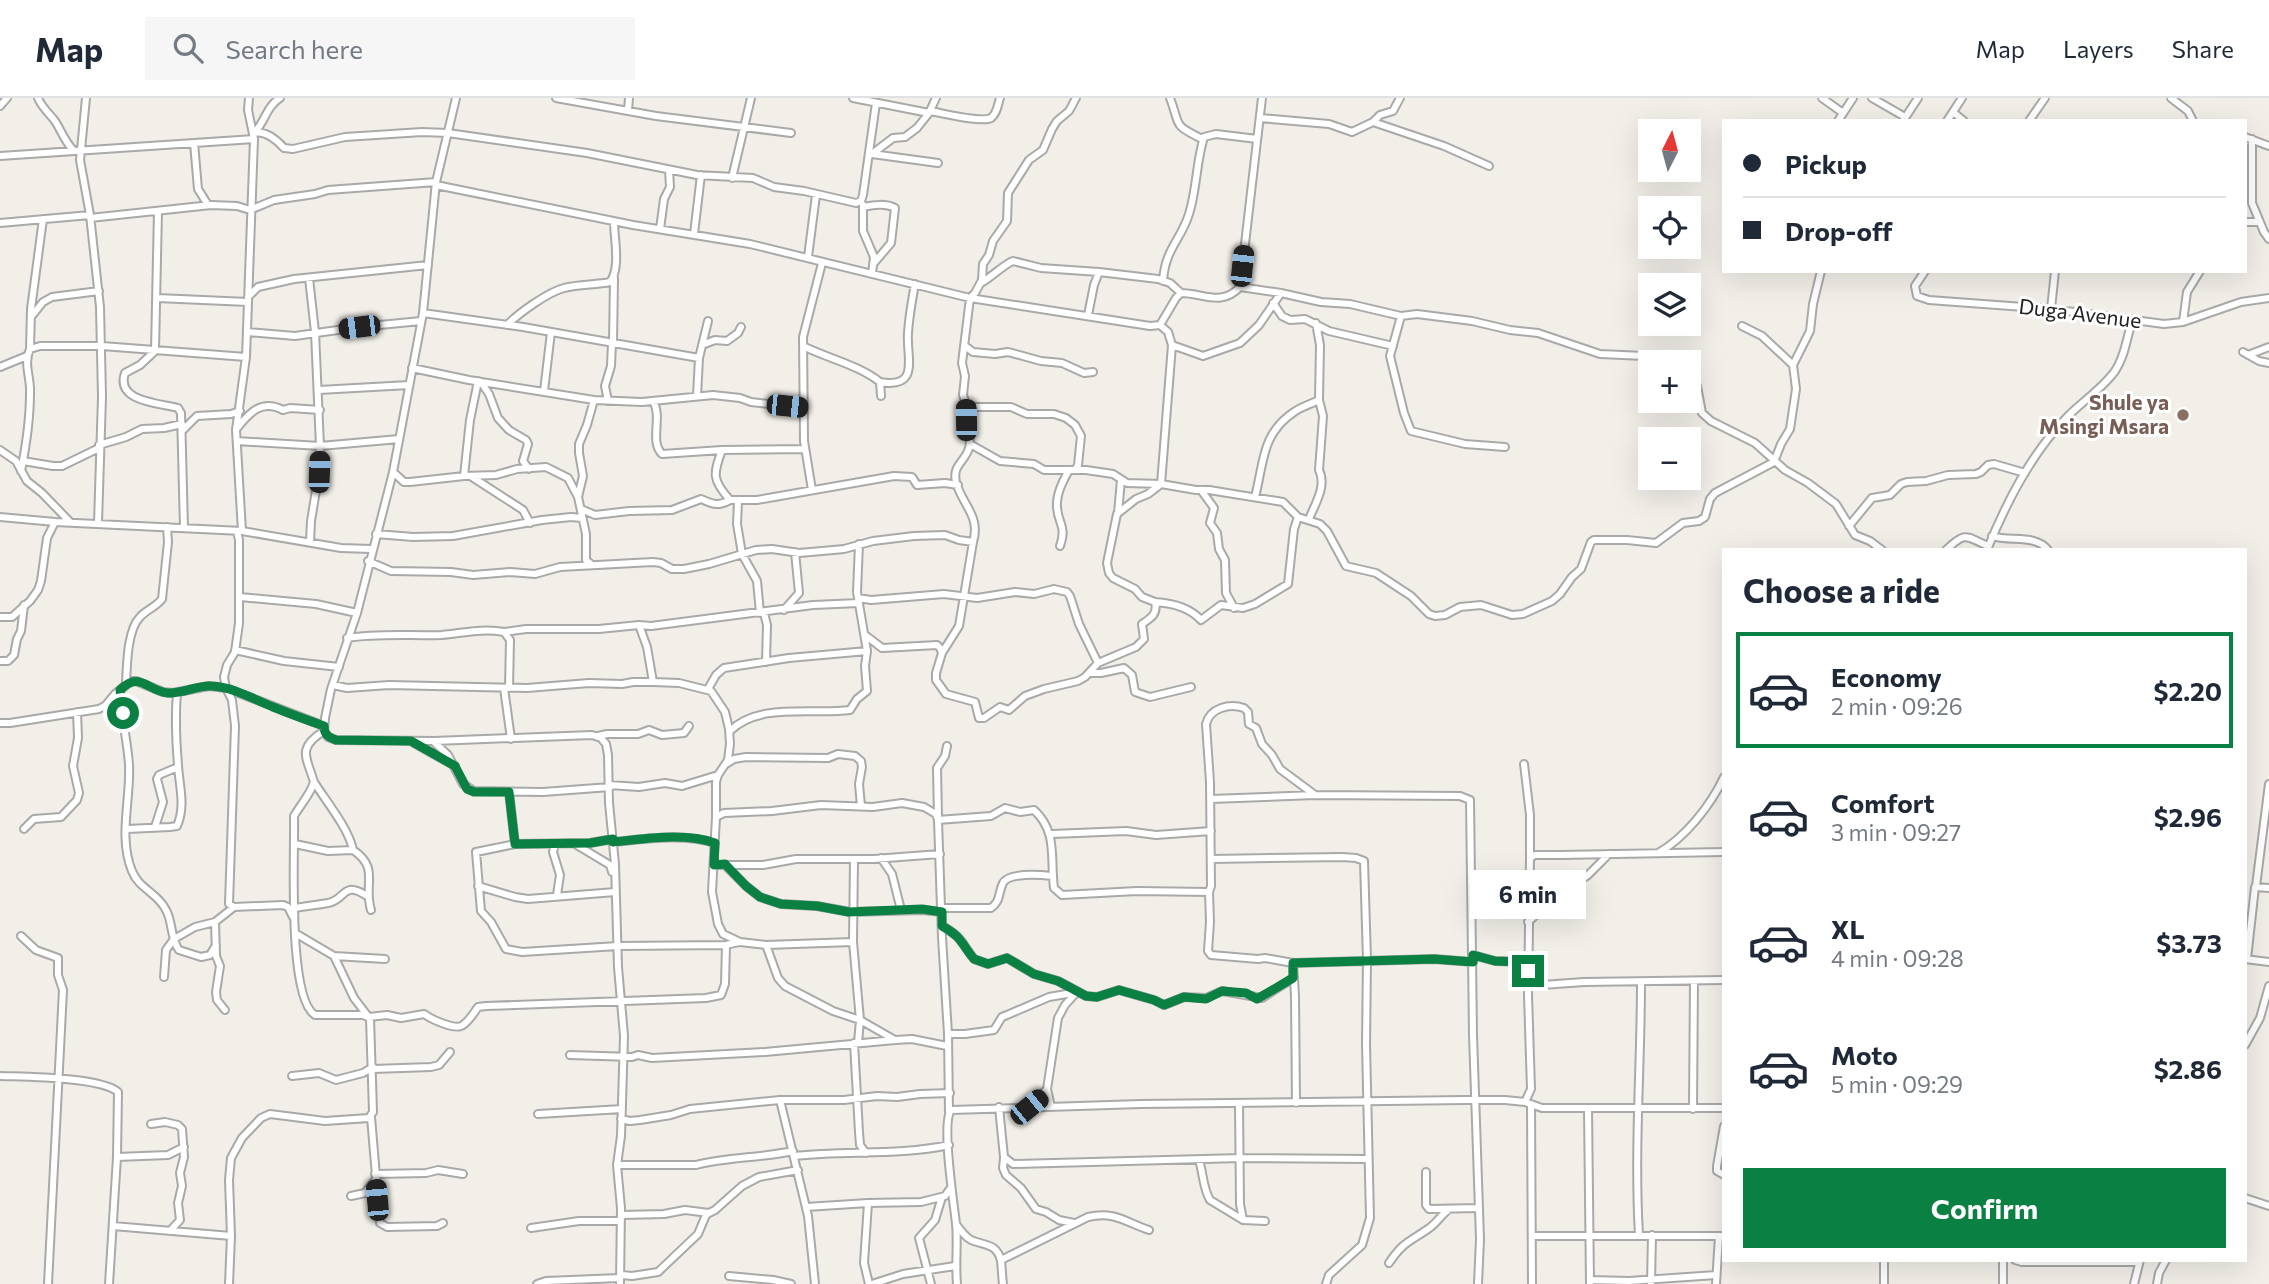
<!DOCTYPE html>
<html lang="en">
<head>
<meta charset="utf-8">
<style>
	:root { --surface:#fff; --page:#f6f6f7; --text:#1f2937; --muted:#747a83; --line:#e0e1e3; --accent:#0b8043 }
	body { margin:0; font-family:Commissioner,sans-serif; background:var(--page); color:var(--text); height:100vh; display:flex; flex-direction:column; font-size:26px; white-space:nowrap }
	* { box-sizing:border-box; margin:0 }
	p { font-size:23px; color:var(--muted) }
	.icon { flex:none; width:38px; height:38px; fill:none; stroke:currentColor; stroke-width:2; stroke-linecap:round; stroke-linejoin:round }
	.map { position:relative; flex:1; overflow:hidden }
	.sheet { position:absolute; left:1722px; top:450px; width:525px; height:714px; display:flex; flex-direction:column; background:var(--surface); border-radius:0px; box-shadow:0 7px 28px #0002 }
	.sheet>* { flex:none }
	.banner { position:absolute; left:1722px; top:21px; width:525px; height:154px; border-radius:0px; box-shadow:0 7px 28px #0002; display:grid; align-content:center; height:154px; padding:0 21px; background:var(--surface) }
	.needle { width:46px; rotate:6deg }
	.fabs { position:absolute; left:1638px; top:21px; display:grid; gap:14px }
	.fabs a { display:grid; place-items:center; width:63px; height:63px; border-radius:0px; background:var(--surface); box-shadow:0 7px 28px #0002; font-size:35px }
	.end { position:absolute; width:32px; height:32px; margin:-16px; border:9px solid #0b8043; background:#fff; box-shadow:0 0 0 4px #fff }
	.from { border-radius:50% }
	.bubble { position:absolute; height:49px; border-radius:0px; background:var(--surface); box-shadow:0 7px 28px #0002; font-size:23px; font-weight:700; line-height:49px; text-align:center }
	.car { position:absolute; width:21px; height:42px; margin:-21px -10px; border-radius:9px; box-shadow:0 0 5px 2px #0007; background:linear-gradient(#222 24%,#8ab4d8 0 40%,#222 0 76%,#8ab4d8 0 86%,#222 0) }
	.banner b { display:flex; align-items:center; gap:24px; height:66px; font-size:26px }
	.banner b+b { border-top:2px solid var(--line) }
	.banner i { width:18px; height:18px; background:var(--text) }
	ul { padding:0; list-style:none }
	li { display:flex; align-items:center; gap:21px; height:116px; margin:0 14px 10px; padding:0 7px; border:4px solid transparent; border-radius:0px }
	li div { flex:1 }
	li b { display:block; font-size:26px }
	li em { font-style:normal; font-weight:700 }
	li.selected { border-color:var(--accent) }
	li>.icon { width:63px; height:63px; stroke-width:1.5 }
	h2 { padding:0 21px; font-size:32px; line-height:84px }
	.primary-button { display:flex; gap:14px; margin-top:auto; padding:14px 21px }
	.primary-button a { flex:1; height:80px; border-radius:0px; background:var(--accent); color:#fff; font-size:28px; font-weight:700; line-height:80px; text-align:center }
	header { display:flex; align-items:center; gap:42px; box-sizing:border-box; height:98px; padding:0 35px; background:var(--surface); border-bottom:2px solid var(--line) }
	header strong { font-size:33px }
	nav { display:flex; gap:38px; margin-inline-start:auto; font-size:24px }
	.search { width:490px; height:63px; background:var(--page); display:flex; align-items:center; gap:18px; box-sizing:border-box; padding:0 24px; border-radius:0px; color:var(--muted); font-size:26px }
	.map>svg:first-child { display:block }
	.lines { fill:none; stroke-linecap:round; stroke-linejoin:round }
	.minor-casing { stroke:#a9a9a9; stroke-width:10 }
	.minor { stroke:#fff; stroke-width:6 }
	.route { stroke:#0b8043; stroke-width:9 }
	.education-dot { fill:#8d6e63; stroke:#fff; stroke-width:2.5 }
	.labels { text-anchor:middle; stroke-width:6; stroke-linejoin:round; paint-order:stroke }
	.street-label { font-size:21px; fill:#222; stroke:#fff }
	.education-label { font-size:21px; font-weight:bold; fill:#785e54; stroke:#fff; text-anchor:end }
</style>
</head>
<body>
<header>
<strong>Map</strong>
<div class="search"><svg class="icon" aria-label="search" viewBox="0 0 24 24"><circle cx="10" cy="10" r="6"/><path d="M15 15l6 6"/></svg>Search here</div>
<nav><a>Map</a><a>Layers</a><a>Share</a></nav>
</header>
<div class="map">
<svg width="2269" height="1186" viewBox="0 0 2269 1186">
	<rect width="100%" height="100%" fill="#f2efe9"/>
	<g class="lines">
		<g class="minor-casing">
			<path id="minor" d="M38,0C42,10 49,15 55,23C62,34 65,44 74,53
				M86,0L80,62L90,117L100,209L102,299L98,425
				M456,0L436,84L423,215L393,374L357,515L331,591L325,620L324,633L328,639L336,642L434,643L592,637L601,640L606,646L608,657L609,705L615,766L618,869L624,938L621,1038L617,1067L621,1110L620,1186
				M556,0L656,18L791,35
				M853,0L929,15
				M1170,0C1181,29 1172,26 1202,41
				M1822,0L1843,15
				M1872,0L1905,19
				M2171,0L2188,13L2193,23
				M0,8L7,0
				M628,12L629,0
				M930,13C942,15 981,25 991,20C997,16 998,6 1000,0
				M1953,14L1964,23
				M1260,20L1329,26L1352,34L1373,24L1444,48L1489,68
				M1838,23L1853,0
				M1903,23L1918,0
				M1947,23L1962,0
				M2029,23L2045,0
				M1373,24L1380,17L1393,13L1400,0
				M255,34C265,23 267,8 280,0
				M254,35C265,32 277,42 284,50L293,51L345,39L422,34L448,35L587,55L697,77L753,80L774,89L804,93L856,105L861,103L863,97L876,5
				M2245,39L2269,48
				M2252,41V105L2264,134L2269,141
				M194,45L198,91L208,107
				M872,56L893,40L905,39L917,30L929,15L936,0
				M872,56L938,65
				M0,58L254,41
				M732,80L751,0
				M436,87L633,127L750,146L970,200L1150,228L1160,227L1176,200L1181,195C1204,195 1221,209 1240,189L1262,0
				M863,107V133L874,159L872,176
				M863,109C874,107 885,105 895,110L891,145L874,165
				M158,113L155,253L140,267L125,275C115,304 160,305 178,310L181,315L184,430
				M90,120L211,107L237,108L250,112L274,102L315,96L328,92L436,84
				M2245,124H2260
				M0,125L90,117
				M660,131L664,101L670,89L669,72
				M694,136L701,77
				M808,159L816,97
				M1925,173L1915,188L1917,198L1929,202L2051,211L2164,226L2183,224L2241,204L2269,200
				M309,180L315,234L320,348L319,374L311,423L310,444
				M1163,183C1165,151 1181,142 1189,116C1197,91 1196,64 1204,39L1216,36L1257,41
				M981,185C990,180 1006,165 1013,163L1041,170L1099,174L1158,181L1170,185L1181,195
				M1240,189L1281,195L1321,204L1350,206L1401,218L1417,216L1472,223L1510,232L1538,235L1600,256L1644,258L1662,264
				M248,199L258,189L294,181L428,167
				M157,200L248,204
				M1273,205L1282,218L1290,222L1305,221L1329,233L1393,248
				M2051,211L2055,173
				M423,215L523,229L699,260
				M1088,217L1094,187L1099,174
				M1401,218L1390,258L1404,315L1411,333L1465,346L1505,349
				M31,219L43,204L52,199L99,193
				M2183,224L2187,194L2200,173
				M507,227C519,215 548,194 564,190C579,186 595,187 610,184C621,170 614,141 614,123
				M1742,228L1762,238L1793,267
				M247,234L295,238L359,229L421,223
				M613,245L614,180
				M702,247L715,242L727,243L738,235L741,229
				M1172,247L1203,258L1240,245L1259,227L1281,195
				M965,248L973,254L995,256L1008,254L1041,263L1062,265L1084,275L1093,274
				M805,249C830,261 858,267 880,284L881,298
				M30,251L31,211L43,121
				M2243,254L2259,263L2269,265
				M2248,257L2269,249
				M0,269L27,258
				M412,270L469,282L594,302L642,304L713,297L740,300L751,304L804,310
				M1689,277L1693,280L1697,288L1702,315L1711,323L1755,345L1785,372L1808,385L1836,406L1855,437L1870,443L1882,452
				M481,284L489,296L498,320L509,332L526,342L528,346L523,363L529,371
				M880,284C921,291 906,259 908,235C909,219 912,202 915,186
				M319,292L409,287
				M544,293L551,234
				M697,298L699,260L708,223
				M608,303L605,288L611,268L612,245
				M653,303C663,319 649,343 662,356L722,352L805,351
				M966,306C966,317 972,342 969,350C965,364 952,367 956,384C962,407 981,418 973,444L959,528L942,555L936,575V582L946,596L975,604L979,620H984L1000,609L1009,612L1025,598L1044,591L1078,583L1085,579L1098,565L1136,549L1144,541L1142,526C1151,520 1158,516 1155,504L1142,499L1135,491L1113,480L1109,475L1107,465L1117,416L1136,401L1148,396L1161,386L1172,247L1168,234L1160,227
				M237,330C250,314 262,301 283,312L290,310L320,312
				M182,333L197,318L231,316L240,313
				M237,343L320,348L399,341
				M970,346L1000,363L1034,366L1044,372H1086L1113,376L1127,385L1161,386L1196,392H1209L1283,404L1298,419L1320,426L1327,433L1346,468L1376,475L1411,498L1429,516L1435,518L1445,517L1460,509L1481,507L1512,517L1523,516L1552,503L1560,496L1572,479L1581,471L1591,444L1594,442H1627L1656,445L1683,425L1699,423L1705,419L1710,401L1715,395L1774,364L1781,346L1790,331L1796,291L1793,267L1810,233L1813,206L1821,173
				M99,347L126,339L142,331L164,330L182,326
				M0,352L16,363L27,383L42,395L70,424
				M722,352C713,376 712,382 730,402H757L894,378L912,379L917,387L945,385L958,387
				M23,363L53,368H62L99,350
				M1075,372L1078,367L1081,338L1075,327L1066,320L1054,316H1027L1011,309H970L966,306L963,297L965,278L962,265L970,200L975,195L982,182L983,166L989,157L993,143L1007,123L1008,95L1029,62L1043,52L1052,31L1057,23L1069,13L1076,0
				M21,373C26,348 30,321 30,295C31,279 23,266 30,251L40,248H102L246,259
				M393,374L404,384H410L464,378L496,377L517,371L546,369L568,380L578,399
				M464,378L470,322L478,283
				M472,379L523,412L530,425
				M812,392L804,343L803,239L822,165
				M1201,392L1214,410L1210,425L1217,435L1219,451L1225,462L1226,495L1234,510
				M1255,399C1264,365 1261,336 1294,314C1301,309 1311,306 1319,302
				M738,403L737,426L742,456L757,483L760,515
				M581,411L595,417L629,413L672,412L701,401C713,406 717,409 730,402
				M1118,415L1121,382
				M0,419L55,424L242,433L341,450L371,451
				M1309,421C1315,406 1327,388 1319,372L1323,318L1319,302L1320,247L1316,225
				M1849,428L1872,400L1890,397L1901,386L1907,384L1926,383L1948,377L1976,376L1981,374L1988,367L1994,366L2025,375
				M237,433L239,442V525L235,554L227,567L224,579L226,590L232,602L235,628L229,806L234,809L283,807L288,809L293,819
				M242,433L236,332L246,259L254,41L248,12L249,0
				M376,436L413,439L453,438L542,422L571,419L582,420
				M1992,438C2010,444 2036,436 2048,452
				M1060,448C1067,427 1058,427 1057,409C1056,396 1063,383 1069,372
				M1946,452C1966,433 1965,438 1988,448
				M1987,452C2006,405 2032,354 2068,318C2083,303 2103,290 2115,273C2126,257 2126,239 2133,222
				M368,463L391,473L451,474L473,477L510,474L535,476L560,469L653,464L661,465L672,471H684L709,466L756,452L772,451L799,455L822,453L844,451L873,443L914,438L945,437L959,442L973,444
				M592,467L586,462V436L578,399L583,378L579,355V346L587,327L594,302
				M240,499L316,506L357,515
				M858,500L871,502L944,496L977,500L1015,494L1034,496L1054,491L1067,494L1070,498L1079,526L1098,565
				M1155,504C1172,505 1190,510 1201,522L1221,507L1243,510L1255,506L1288,486L1294,431L1298,419
				M784,512L799,495L795,454
				M764,515L767,527L766,564
				M0,519H12L30,503L38,492L41,483L47,440L55,424
				M639,527L651,528L813,507L859,505
				M504,534L526,531H599L639,527L647,549L653,584
				M865,537L882,550L937,547L940,550L942,555
				M347,540C379,535 410,538 442,537C463,535 483,530 504,534L510,542L509,590
				M235,552L284,563L339,569
				M0,563H8L14,557L17,541L21,533L24,507
				M1090,575H1101L1124,570L1132,577L1135,594L1150,599L1191,589
				M126,585C127,568 127,532 140,519C146,512 156,509 162,501L168,444L167,429
				M333,587L347,590L389,587L527,590L589,585L622,586L633,584H653L679,585L711,593L725,614L729,631L730,646L728,662L718,677L716,684V719L712,794L718,826L723,836L740,844L766,847L853,844
				M504,590L511,641
				M708,591L716,577L724,570L789,560L867,553
				M120,592C121,617 127,641 129,666C131,701 118,739 132,773C139,791 158,795 166,812C173,824 170,840 179,852L201,859L210,857L216,847
				M0,625H10L99,611L106,607L115,596L131,583H136L163,594L173,595L209,588L226,590L324,628
				M730,633C759,604 812,617 850,612L857,601L867,593L865,568L867,553L857,494L859,446
				M598,638L607,636H638L649,632L662,637L684,635L689,628
				M412,644L455,668
				M435,645L448,657L463,686L474,693L543,694L610,689
				M726,666L734,661L746,659L828,660L838,656L855,658L861,663L862,669L859,686L861,708
				M1524,666L1530,717V760
				M314,684C326,703 349,731 353,752C380,770 363,786 371,812
				M609,687L639,689L665,685L682,688L718,677
				M509,694L515,746
				M1211,701L1315,697L1460,698L1470,702L1473,937L1480,1141L1478,1186
				M716,719L724,715L772,713L821,707L873,709L902,705L924,709L936,716L938,722L942,839L948,936L949,1014
				M938,719L937,670L945,658L947,648
				M938,722L991,718L1005,710L1020,714L1034,712C1058,734 1050,760 1054,790L1062,797L1137,793L1209,794L1211,788L1210,684L1206,626C1210,610 1229,605 1244,610L1248,614L1249,626L1256,630L1262,646L1272,657L1280,671L1315,697
				M155,729L163,704L157,681L159,677L178,669
				M24,731L34,721L61,719L77,702L79,695L73,668L78,640L77,614
				M127,731L170,729L177,728C186,708 179,687 178,667C176,643 175,618 177,594
				M1052,736L1126,733L1156,737L1211,733
				M613,741L590,745L515,746L476,754L481,813L491,824L506,851L522,854L618,848L726,847L739,844
				M613,744C645,741 683,735 715,745
				M295,746L328,753L353,752
				M555,746L553,754L560,777L557,797
				M575,746L610,767L612,774
				M1658,755C1685,740 1711,707 1724,679
				M881,760L892,776L901,812
				M854,761L853,844L860,922L858,945
				M1211,761L1342,759L1356,760L1364,763L1367,862L1366,946L1370,1120L1362,1147L1329,1177L1326,1186
				M714,767H763L796,761H874L940,756
				M725,767L746,788L760,799L781,806L817,808L850,814L922,812L942,814
				M478,788L515,799L528,801L615,794
				M2256,788L2269,686
				M1209,794L1210,824L1208,853L1211,857L1258,861L1265,860L1293,865
				M295,810C306,808 317,807 328,805C346,802 342,782 367,798
				M942,810H991C1001,803 998,795 1003,785C1008,774 1042,777 1052,778
				M215,824L216,858L220,868L216,894L217,902L225,912
				M1528,824L1555,799L1588,777L1609,756
				M942,828C962,839 961,844 974,861L988,866L1007,860L1034,876L1058,883L1086,898L1097,899L1119,892L1154,902L1164,907L1184,899L1206,900L1222,893L1262,900L1293,880
				M295,835L334,858L354,900L367,917
				M21,838L36,852L58,860V877L63,892L48,1186
				M766,847L778,880L785,888L833,913L860,922L895,942
				M1473,857L1495,863L1521,864L1527,872
				M334,858L385,861
				M2245,861L2269,864
				M2247,861L2255,789L2269,790
				M164,879L166,852L174,841L195,829L215,824L234,809
				M1528,888L1584,884L1724,882
				M369,919L387,917L401,920L424,916C431,921 456,933 463,927C469,923 474,915 478,909L486,908L706,900L721,897L725,886L726,847
				M948,936H965L994,932L1002,919L1007,917L1049,899L1078,894
				M854,945L859,1034L860,1047L866,1055
				M2245,947L2260,920L2269,888
				M570,957L632,959L638,957L652,960L765,954L895,942L912,941L947,948
				M373,971L431,969L439,967L450,954
				M0,978C25,979 100,979 118,994L117,1059L109,1186
				M292,978L319,975L336,982L363,975L373,969
				M780,1002L808,1118L815,1186
				M1525,1004L1531,991L1528,897L1530,760L1535,757H1561L1724,754
				M1239,1005L1240,1106L1243,1122
				M1296,1005L1295,898L1293,865L1434,861L1473,864
				M1531,1006L1532,1186
				M999,1009L1004,1059L1013,1066L1241,1060L1368,1061
				M1029,1009L1047,991
				M1051,1009L1047,991L1058,920L1065,907L1075,896
				M1588,1010L1590,1186
				M1693,1011L1694,883
				M538,1016L622,1011
				M371,1019L380,1125L387,1129L437,1128L443,1125
				M621,1021L630,1023L640,1022L671,1017L690,1011L780,1002H844L877,998L897,999L920,996L950,995
				M151,1026L165,1024L178,1027L182,1031L184,1059L180,1075L182,1088L178,1105L180,1122L170,1133
				M1724,1028L1717,1068V1073L1724,1077
				M794,1058C846,1052 898,1058 949,1047
				M117,1059L168,1057L184,1049
				M1004,1060L1003,1070L1006,1077L1021,1090L1036,1111L1046,1114L1059,1122L1074,1125
				M1199,1062C1203,1074 1203,1091 1210,1102L1243,1122L1265,1123
				M617,1067H696C727,1059 761,1060 793,1053
				M1426,1074V1107L1429,1111L1479,1110
				M375,1076L426,1075L438,1072L463,1076
				M351,1098L365,1095L375,1082
				M2245,1100L2269,1108
				M868,1105L864,1165L869,1186
				M806,1109L868,1105L921,1104L945,1098L950,1091
				M621,1117L664,1116L685,1112L709,1115L715,1112L742,1088L759,1079L798,1072
				M956,1126C960,1132 964,1138 971,1142C985,1148 997,1145 1001,1163C1002,1171 1002,1179 1003,1186
				M113,1128L231,1138
				M531,1130L579,1123H621
				M1639,1137C1634,1052 1641,968 1641,884
				M1532,1138H1724
				M1001,1162L1088,1119C1115,1113 1125,1124 1149,1132
				M2003,1162V1186
				M2015,1162L2022,1164H2139
				M1389,1165C1403,1144 1409,1144 1428,1131C1436,1126 1441,1117 1449,1111
				M622,1177L632,1178L658,1174L698,1136L706,1117L709,1115
				M729,1178L773,1182L791,1186
				M1590,1182L1629,1183L1716,1177
				M229,1186L231,1138L229,1082L231,1060L242,1040L261,1020L270,1016L325,1023L369,1020L373,1014L370,920L363,917H315C287,900 295,753 294,718C301,706 310,697 314,684C307,660 296,650 324,633
				M537,1186L546,1183L620,1180
				M872,1186L903,1176L955,1168
				M931,1186L919,1140L935,1122L942,1099
				M957,1186C955,1166 958,1145 956,1126C954,1106 941,1025 951,1012L1141,1006L1465,1002H1505L1525,1004L1542,1010H1724
				M1651,1186L1652,1137
				M1716,1186L1719,1138
				M1884,1186V1162
				M2134,1186L2140,1162
				M2157,1186L2159,1175L2166,1162"/>
		</g>
		<use href="#minor" class="minor"/>
	</g>
	<g class="lines">
		<path class="route" d="M123,615L120,592C140,572 147,593 168,595C183,596 197,587 211,588C234,589 253,601 273,609C290,616 307,622 324,628C324,637 329,639 336,642L411,643L455,668L467,691L474,694H509L515,746L590,745L613,741V744C645,741 684,734 715,745L714,767L725,766L746,788L760,799L781,806L817,808L849,814L922,811L942,814V828C963,840 960,844 974,861L988,866L1007,860L1034,876L1058,883L1086,898L1097,899L1119,892L1154,902L1164,907L1184,899L1206,901L1222,893L1246,895L1257,901L1293,880V865L1434,861L1473,864V857L1495,863L1521,864L1528,873"/>
	</g>
	<circle class="education-dot" cx="2183" cy="317" r="7"/>
	<g class="labels">
		<g class="street-label">
			<text transform="translate(2080 216) rotate(7)" y="7">Duga Avenue</text>
		</g>
		<g class="education-label">
			<text x="2169" y="312">Shule ya<tspan x="2169" dy="24">Msingi Msara</tspan></text>
		</g>
	</g>
</svg>
<div class="fabs">
<a><svg class="needle" viewBox="-14 -14 28 28"><path d="M0-13l5 13h-10z" fill="#e53935"/><path d="M0 13l5-13h-10z" fill="#747a83"/></svg></a>
<a><svg class="icon" aria-label="locate" viewBox="0 0 24 24"><circle cx="12" cy="12" r="6"/><path d="M12 2v4M12 18v4M2 12h4M18 12h4"/></svg></a>
<a><svg class="icon" aria-label="layers" viewBox="0 0 24 24"><path d="M12 4l9 5-9 5-9-5zM3 14l9 5 9-5"/></svg></a>
<a>+</a>
<a>−</a>
</div>
<i class="end from" style="left:123px;top:615px"></i>
<i class="end" style="left:1528px;top:873px"></i>
<div class="bubble" style="left:1470px;top:772px;width:116px">6 min</div>
<i class="car" style="left:1242px;top:168px;rotate:6deg"></i>
<i class="car" style="left:359px;top:229px;rotate:263deg"></i>
<i class="car" style="left:787px;top:308px;rotate:96deg"></i>
<i class="car" style="left:966px;top:322px;rotate:359deg"></i>
<i class="car" style="left:319px;top:374px;rotate:2deg"></i>
<i class="car" style="left:1029px;top:1009px;rotate:51deg"></i>
<i class="car" style="left:377px;top:1102px;rotate:355deg"></i>
<div class="banner">
<b><i class="from"></i>Pickup</b>
<b><i></i>Drop-off</b>
</div>
<section class="sheet">
<h2>Choose a ride</h2>
<ul>
<li class="selected"><svg class="icon" aria-label="car" viewBox="0 0 24 24"><path d="M5 17H2v-5l4-1 3-4h7l3 4 3 1v5h-3M9 17h6M6 11h13"/><circle cx="7" cy="17" r="2"/><circle cx="17" cy="17" r="2"/></svg><div><b>Economy</b><p>2 min · 09:26</p></div><em>$2.20</em></li>
<li><svg class="icon" aria-label="car" viewBox="0 0 24 24"><path d="M5 17H2v-5l4-1 3-4h7l3 4 3 1v5h-3M9 17h6M6 11h13"/><circle cx="7" cy="17" r="2"/><circle cx="17" cy="17" r="2"/></svg><div><b>Comfort</b><p>3 min · 09:27</p></div><em>$2.96</em></li>
<li><svg class="icon" aria-label="car" viewBox="0 0 24 24"><path d="M5 17H2v-5l4-1 3-4h7l3 4 3 1v5h-3M9 17h6M6 11h13"/><circle cx="7" cy="17" r="2"/><circle cx="17" cy="17" r="2"/></svg><div><b>XL</b><p>4 min · 09:28</p></div><em>$3.73</em></li>
<li><svg class="icon" aria-label="car" viewBox="0 0 24 24"><path d="M5 17H2v-5l4-1 3-4h7l3 4 3 1v5h-3M9 17h6M6 11h13"/><circle cx="7" cy="17" r="2"/><circle cx="17" cy="17" r="2"/></svg><div><b>Moto</b><p>5 min · 09:29</p></div><em>$2.86</em></li>
</ul>
<div class="primary-button"><a>Confirm</a></div>
</section>
</div>
</body>
</html>
